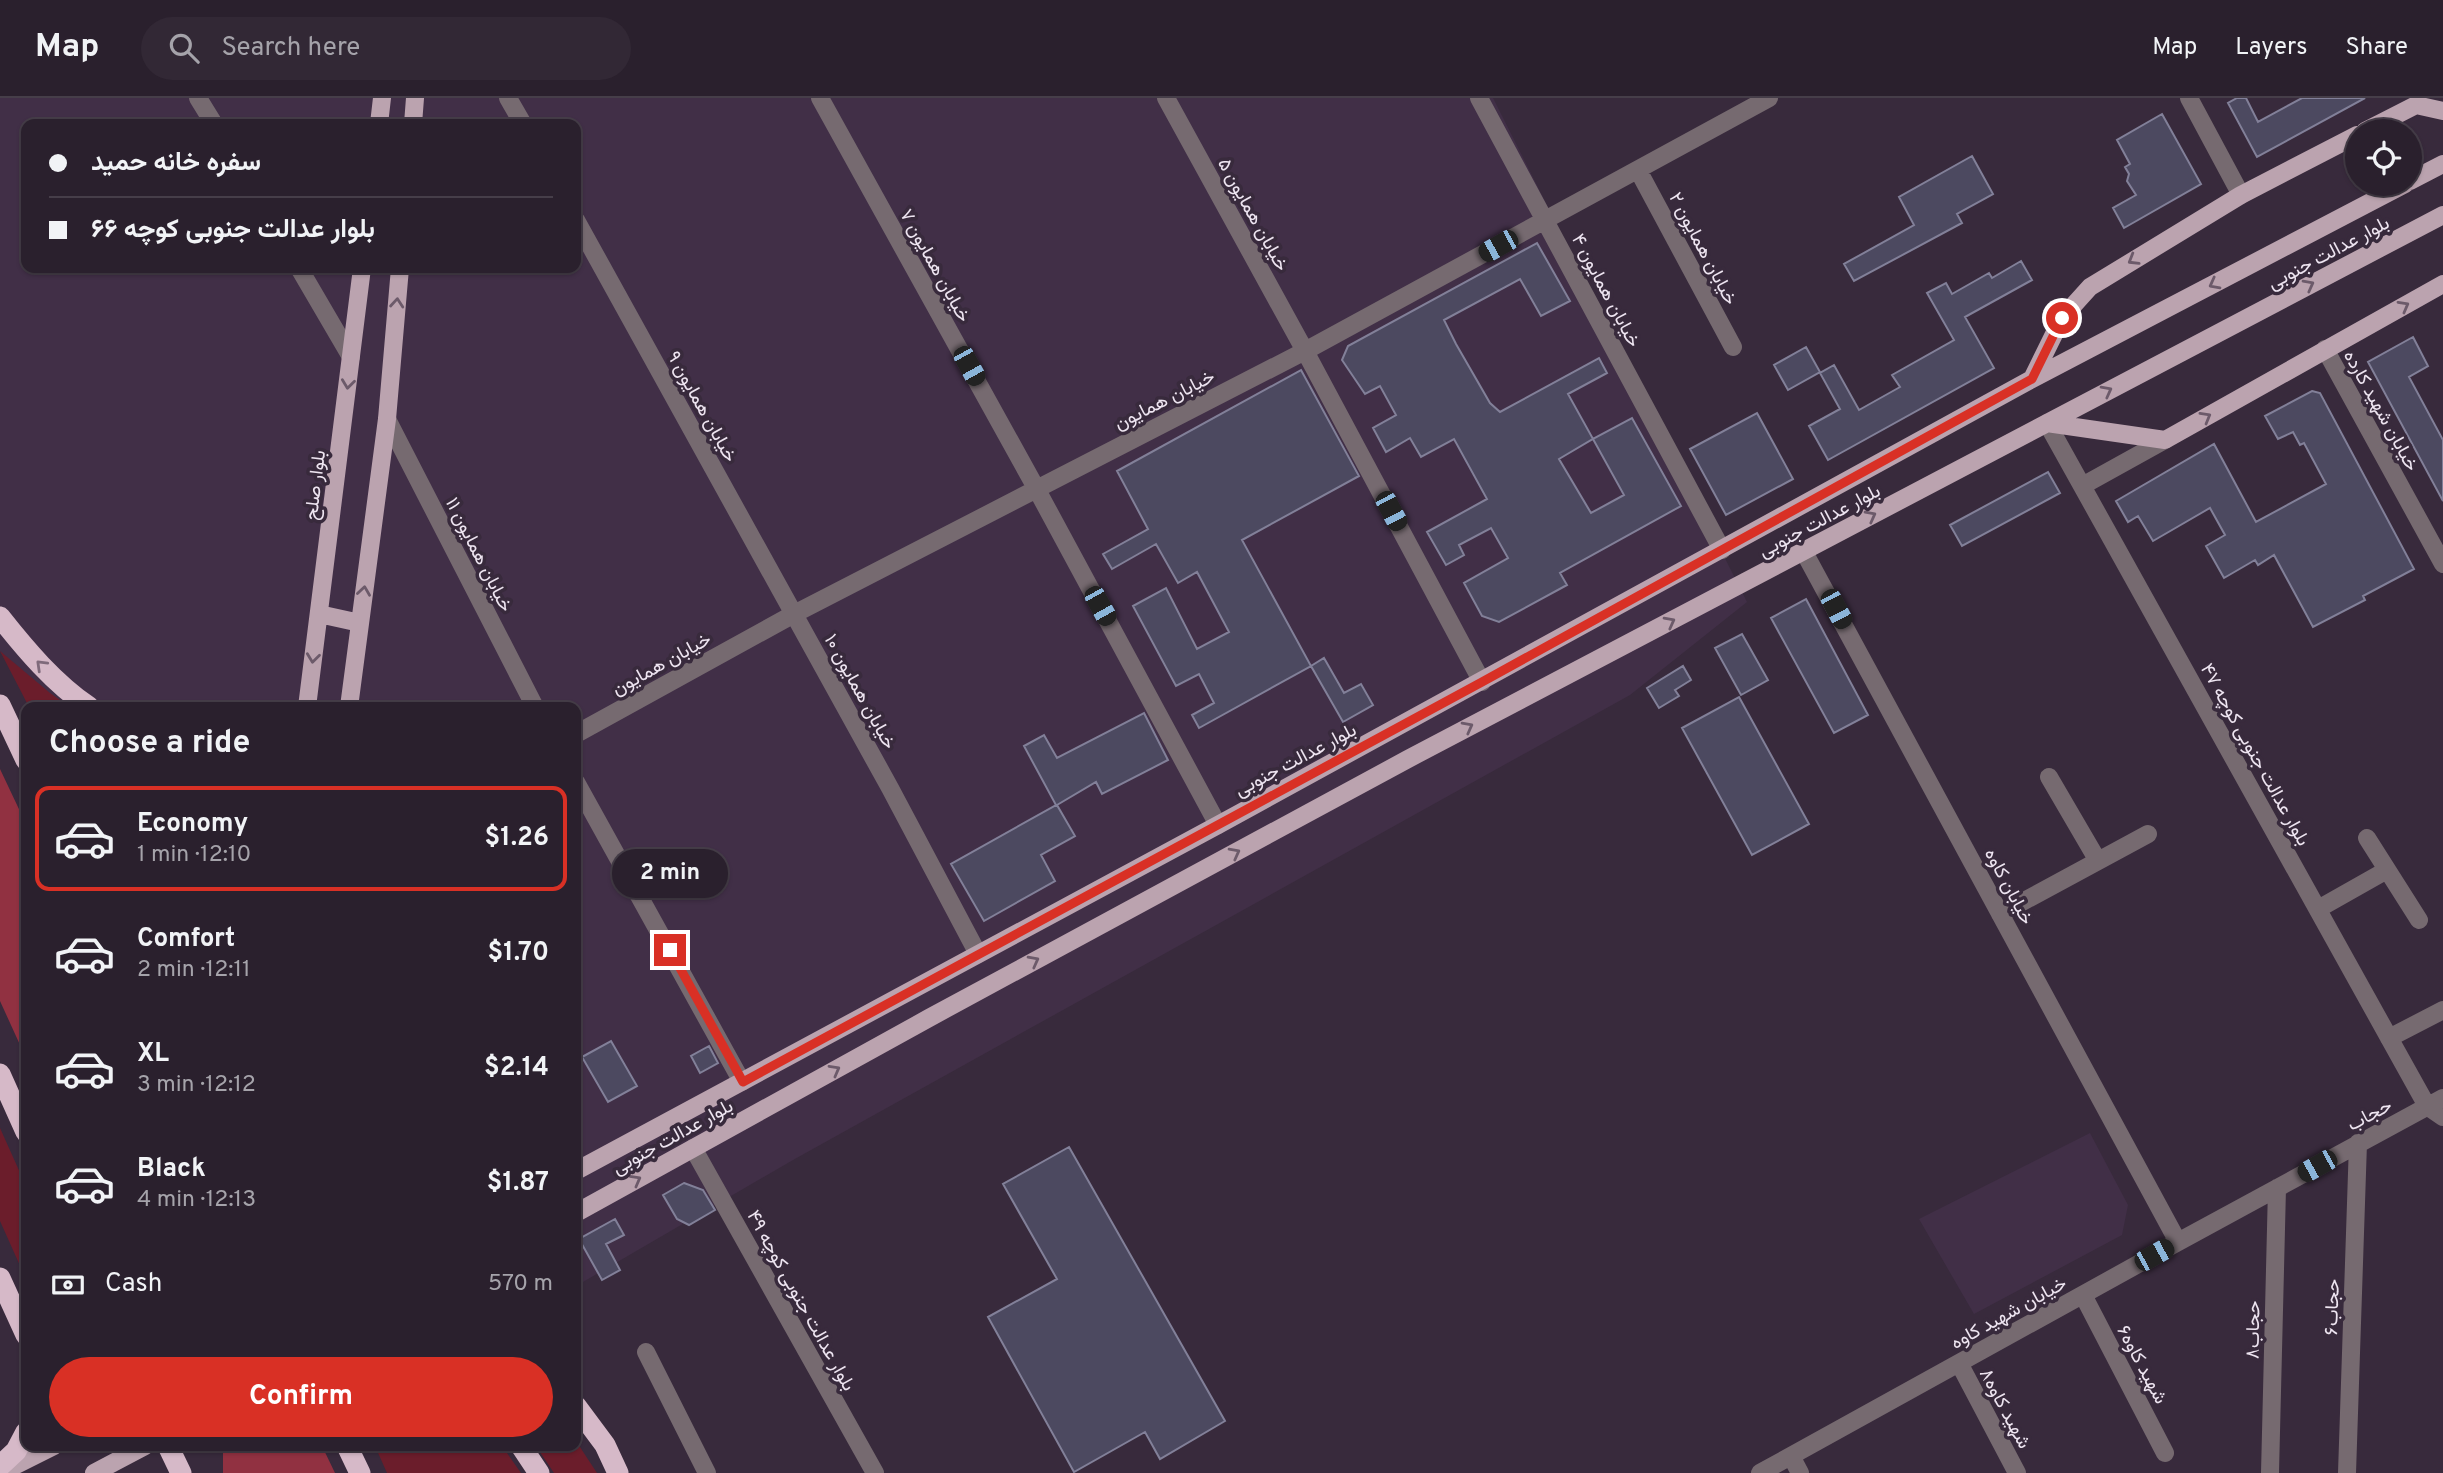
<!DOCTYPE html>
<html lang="en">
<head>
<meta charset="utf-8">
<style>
	:root { --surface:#2a202d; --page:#322835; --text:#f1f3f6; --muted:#a5a3aa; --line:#463e49; --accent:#d93025 }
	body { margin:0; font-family:Overpass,Vazirmatn,sans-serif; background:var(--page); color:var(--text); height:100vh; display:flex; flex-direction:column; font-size:26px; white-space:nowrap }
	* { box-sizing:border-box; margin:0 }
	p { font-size:23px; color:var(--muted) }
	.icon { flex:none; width:38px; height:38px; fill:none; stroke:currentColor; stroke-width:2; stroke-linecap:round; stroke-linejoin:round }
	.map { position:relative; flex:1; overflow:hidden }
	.sheet { position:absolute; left:21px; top:604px; width:560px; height:749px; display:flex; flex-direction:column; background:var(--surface); border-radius:14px; box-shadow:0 2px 5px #0004,0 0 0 2px var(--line) }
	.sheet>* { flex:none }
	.banner { position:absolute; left:21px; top:21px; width:560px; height:154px; border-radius:14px; box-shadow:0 2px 5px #0004,0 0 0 2px var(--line); display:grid; align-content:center; height:154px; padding:0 28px; background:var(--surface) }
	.buttons { position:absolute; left:2345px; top:21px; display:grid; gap:14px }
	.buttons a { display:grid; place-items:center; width:77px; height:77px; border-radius:50%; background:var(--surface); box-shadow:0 2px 5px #0004,0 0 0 2px var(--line); font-size:35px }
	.end { position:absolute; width:32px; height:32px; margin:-16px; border:9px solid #d93025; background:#fff; box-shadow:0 0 0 4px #fff }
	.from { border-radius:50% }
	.bubble { position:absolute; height:49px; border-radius:24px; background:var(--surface); box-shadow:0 2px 5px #0004,0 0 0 2px var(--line); font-size:23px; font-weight:700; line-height:49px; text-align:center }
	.car { position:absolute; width:21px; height:42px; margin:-21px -10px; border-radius:9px; box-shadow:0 0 5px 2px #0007; background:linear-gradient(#222 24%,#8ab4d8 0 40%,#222 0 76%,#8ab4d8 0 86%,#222 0) }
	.banner b { display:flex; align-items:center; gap:24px; height:66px; font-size:26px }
	.banner b+b { border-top:2px solid var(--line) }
	.banner i { width:18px; height:18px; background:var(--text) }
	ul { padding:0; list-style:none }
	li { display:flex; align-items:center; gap:21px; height:105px; margin:0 14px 10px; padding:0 14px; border:4px solid transparent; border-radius:14px }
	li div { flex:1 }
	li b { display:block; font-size:26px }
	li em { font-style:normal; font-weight:700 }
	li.selected { border-color:var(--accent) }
	li>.icon { width:63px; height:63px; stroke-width:1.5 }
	h2 { padding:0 28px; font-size:32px; line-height:84px }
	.pay { display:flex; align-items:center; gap:18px; height:77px; padding:0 28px; font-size:26px }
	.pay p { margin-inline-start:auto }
	.cta { display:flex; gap:14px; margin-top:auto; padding:14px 28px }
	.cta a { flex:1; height:80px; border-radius:42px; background:var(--accent); color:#fff; font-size:28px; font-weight:700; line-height:80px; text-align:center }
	header { display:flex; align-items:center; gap:42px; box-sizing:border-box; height:98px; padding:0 35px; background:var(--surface); border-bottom:2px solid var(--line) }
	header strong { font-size:33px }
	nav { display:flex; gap:38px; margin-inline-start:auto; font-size:24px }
	.search { width:490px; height:63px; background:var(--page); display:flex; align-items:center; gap:18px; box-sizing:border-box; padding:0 24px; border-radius:38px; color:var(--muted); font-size:26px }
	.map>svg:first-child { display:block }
	.built { fill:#412f47; fill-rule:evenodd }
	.green { fill:#6b1d2b }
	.forest { fill:#913141 }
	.building { fill:#4c4960; stroke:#828099; stroke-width:2; fill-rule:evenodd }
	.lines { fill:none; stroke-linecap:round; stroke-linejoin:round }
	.minor { stroke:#766a70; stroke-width:18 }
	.major { stroke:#bba3af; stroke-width:18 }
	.highway { stroke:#d6b9c8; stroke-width:21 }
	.oneway { stroke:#6c5a6a }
	.oneway2 { stroke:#7f6a7b }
	.route { stroke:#d93025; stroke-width:9 }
	.labels { text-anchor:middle; stroke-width:7; stroke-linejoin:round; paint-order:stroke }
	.street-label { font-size:19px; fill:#eee5f1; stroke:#382a3c }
</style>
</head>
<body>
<header>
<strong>Map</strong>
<div class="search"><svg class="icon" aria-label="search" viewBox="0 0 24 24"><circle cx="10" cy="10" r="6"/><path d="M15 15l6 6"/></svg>Search here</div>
<nav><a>Map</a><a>Layers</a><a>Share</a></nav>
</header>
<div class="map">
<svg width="2443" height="1375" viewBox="0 0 2443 1375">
	<rect width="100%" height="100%" fill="#382a3c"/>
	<path class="built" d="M0,0H1493L1747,504L1630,597L793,1062L576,1188V609H32L0,553ZM26,26H576V170H26Z
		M2090,1035L2128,1107L2122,1137L1974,1216L1919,1121Z"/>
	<path class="green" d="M0,553L50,595L70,609H29Z
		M0,1030L26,1088V1181L0,1123Z
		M576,1343L597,1375H554L536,1348H576Z
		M375,1348H502L521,1375H387Z"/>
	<path class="forest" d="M0,671L26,726V960L0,903Z
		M223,1348H322L335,1375H223Z"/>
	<path class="building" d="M2237,0H2246L2258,24L2302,0H2365L2257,59L2228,5Z
		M2162,16L2201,86L2124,130L2113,110L2136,97L2127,83L2129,76L2125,69L2130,66L2117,42Z
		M1972,58L1993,96L1957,116L1962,125L1854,183L1844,166L1914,127L1899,99Z
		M1537,145L1570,203L1541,218L1520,181L1444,222L1456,246L1490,305L1500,314L1599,260L1607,275L1568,296L1593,341L1632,320L1681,408L1560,475L1567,487L1499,524L1482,518L1464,485L1508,460L1491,430L1459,447L1464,457L1446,467L1427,434L1487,401L1454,341L1421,359L1410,340L1386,354L1373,330L1396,317L1380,288L1365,296L1342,262L1348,248ZM1593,341L1624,397L1591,415L1559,361Z
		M2021,163L2032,182L1965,219L1994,270L1828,362L1809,328L1840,311L1820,275L1834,267L1859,312L1900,289L1892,277L1954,242L1927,195L1946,185L1952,196L1989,175L1992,180Z
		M2413,239L2428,268L2409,279L2443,342V403L2368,264Z
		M1806,249L1820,274L1788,292L1774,267Z
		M1301,272L1359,378L1242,442L1311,568L1199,630L1192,617L1214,605L1199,576L1176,588L1133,508L1166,490L1197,551L1229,534L1197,474L1178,485L1156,446L1112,471L1103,456L1148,431L1117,373Z
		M2312,293L2320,295L2414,471L2363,498L2365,502L2313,529L2274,457L2258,467L2255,462L2224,480L2206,448L2225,437L2210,410L2153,443L2138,418L2128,424L2116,403L2214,346L2256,424L2326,386L2304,345L2300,347L2293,334L2278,341L2265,318Z
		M1757,315L1793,381L1726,417L1690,351Z
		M2048,374L2060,395L1962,448L1950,427Z
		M1806,501L1868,617L1834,635L1771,520Z
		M1742,536L1768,582L1741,597L1715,550Z
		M1324,560L1344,595L1361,586L1373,607L1343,624L1311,568Z
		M1683,568L1691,582L1675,592L1679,598L1659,610L1647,590Z
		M1739,599L1809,726L1752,757L1682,630Z
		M1144,615L1168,662L1102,696L1096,684L1057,707L1075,738L1041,757L1055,783L984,823L951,766L1056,707L1024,648L1044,637L1057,660Z
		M611,943L637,988L608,1004L582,959Z
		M709,948L718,965L700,975L691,958Z
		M1069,1049L1225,1323L1160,1361L1145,1334L1074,1374L988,1219L1057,1181L1003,1086Z
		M684,1085L703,1092L715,1112L689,1127L677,1121L663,1097Z
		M615,1121L624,1137L606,1146L620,1172L602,1182L579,1141Z"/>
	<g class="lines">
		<path class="minor" d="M198,0L214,26
			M508,0L523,26
			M820,0L1036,390L1218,727
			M1166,0L1305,253L1482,584
			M1479,0L1722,452
			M2189,0L2241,97
			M1638,72L1733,249
			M576,122L890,690L978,856
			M299,170L351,259
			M2325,251L2443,466
			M387,321L535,609
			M2047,325L2427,1008L2443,1019
			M2082,388L2165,342
			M1804,454L2178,1144
			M576,636L794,516L1305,253L1769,0
			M2049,679L2098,763
			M576,684L742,984
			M2367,740L2419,822
			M2318,811L2387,772
			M2000,816L2148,736
			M2389,940L2443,912
			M693,1050L875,1375
			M2083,1197L2165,1355
			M646,1254L707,1375
			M1959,1265L2017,1375
			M1791,1358L1800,1375
			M1760,1375L2178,1144L2443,1000
			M2270,1375L2277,1090
			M2347,1375L2358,1045"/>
		<path class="major" d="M379,26L382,0
			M413,26L415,0
			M2365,33L2416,7L2443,13
			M2410,83L2443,66
			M2032,281L2062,220L2090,189L2241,97L2357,37
			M2047,325L2165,342L2443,186
			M319,516L360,525
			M307,609L362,170
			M349,609L387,321L400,170
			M576,1073L1218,727L2032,281L2405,86
			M576,1115L929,920L1408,661L2443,117
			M0,1375L54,1348
			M94,1375L145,1348"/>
		<path class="highway" d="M0,519C26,552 54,585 89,609
			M0,607L26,662
			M0,976L26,1034
			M0,1180L26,1237
			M576,1308L605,1347L618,1375
			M168,1348L181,1375
			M347,1348L360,1375
			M521,1348L539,1375
			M0,1368L16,1353L26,1334"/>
	</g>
	<defs><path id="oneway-chevron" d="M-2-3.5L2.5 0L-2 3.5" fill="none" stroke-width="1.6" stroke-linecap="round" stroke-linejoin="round" transform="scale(1.75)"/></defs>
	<g class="oneway">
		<use href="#oneway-chevron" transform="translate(2133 162) rotate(149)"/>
		<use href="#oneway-chevron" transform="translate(2214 186) rotate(152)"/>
		<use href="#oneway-chevron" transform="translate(2309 187) rotate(-28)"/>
		<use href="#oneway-chevron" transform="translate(397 205) rotate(-85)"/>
		<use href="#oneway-chevron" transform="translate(2404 208) rotate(-29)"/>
		<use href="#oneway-chevron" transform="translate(348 286) rotate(97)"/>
		<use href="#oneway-chevron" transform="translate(2107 293) rotate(-28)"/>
		<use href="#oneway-chevron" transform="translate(2206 319) rotate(-30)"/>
		<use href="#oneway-chevron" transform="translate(1871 418) rotate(-28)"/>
		<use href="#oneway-chevron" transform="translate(364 493) rotate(-82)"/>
		<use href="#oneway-chevron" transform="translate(1670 524) rotate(-28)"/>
		<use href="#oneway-chevron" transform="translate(313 560) rotate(97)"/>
		<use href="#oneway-chevron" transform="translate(1468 629) rotate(-28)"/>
		<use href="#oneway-chevron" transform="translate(1235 755) rotate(-28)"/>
		<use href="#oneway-chevron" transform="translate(1034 863) rotate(-28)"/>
		<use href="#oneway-chevron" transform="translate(835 972) rotate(-29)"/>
		<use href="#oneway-chevron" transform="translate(636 1082) rotate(-29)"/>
	</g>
	<use class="oneway2" href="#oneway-chevron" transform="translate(41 567) rotate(-136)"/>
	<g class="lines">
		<path class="route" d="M670,852L743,984L1482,584L2032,281L2062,220"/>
	</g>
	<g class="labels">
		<g class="street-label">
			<text transform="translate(1254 116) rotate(61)" y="7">خیابان همایون ۵</text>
			<text transform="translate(1704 150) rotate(62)" y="7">خیابان همایون ۲</text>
			<text transform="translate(2328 154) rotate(-28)" y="7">بلوار عدالت جنوبی</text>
			<text transform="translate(936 167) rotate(61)" y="7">خیابان همایون ۷</text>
			<text transform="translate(1607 192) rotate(62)" y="7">خیابان همایون ۴</text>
			<text transform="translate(1164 301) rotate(-27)" y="7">خیابان همایون</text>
			<text transform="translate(703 308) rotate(61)" y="7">خیابان همایون ۹</text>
			<text transform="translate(2382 312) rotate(61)" y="7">خیابان شهید کارده</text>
			<text transform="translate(314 387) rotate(-83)" y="7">بلوار صلح</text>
			<text transform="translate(1819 422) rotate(-28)" y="7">بلوار عدالت جنوبی</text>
			<text transform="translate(480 456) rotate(63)" y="7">خیابان همایون ۱۱</text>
			<text transform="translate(661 565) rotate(-29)" y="7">خیابان همایون</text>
			<text transform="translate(861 593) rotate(61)" y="7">خیابان همایون ۱۰</text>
			<text transform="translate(2256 656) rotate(61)" y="7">بلوار عدالت جنوبی کوچه ۴۷</text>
			<text transform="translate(1295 661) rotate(-28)" y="7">بلوار عدالت جنوبی</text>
			<text transform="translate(2010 788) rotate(62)" y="7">خیابان کاوه</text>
			<text transform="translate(2369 1016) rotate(-28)" y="7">حجاب</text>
			<text transform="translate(672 1038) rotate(-29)" y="7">بلوار عدالت جنوبی</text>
			<text transform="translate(802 1202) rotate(61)" y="7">بلوار عدالت جنوبی کوچه ۴۹</text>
			<text transform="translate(2331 1209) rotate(-88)" y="7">حجاب۶</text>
			<text transform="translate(2008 1214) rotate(-29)" y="7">خیابان شهید کاوه</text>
			<text transform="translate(2252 1232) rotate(-89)" y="7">حجاب۸</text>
			<text transform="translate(2143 1266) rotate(62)" y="7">شهید کاوه۶</text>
			<text transform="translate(2006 1310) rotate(62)" y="7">شهید کاوه۸</text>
		</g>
	</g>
</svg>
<div class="buttons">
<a><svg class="icon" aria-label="locate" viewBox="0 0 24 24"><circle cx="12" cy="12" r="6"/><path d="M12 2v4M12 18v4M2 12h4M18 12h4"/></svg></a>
</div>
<i class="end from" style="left:2062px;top:220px"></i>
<i class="end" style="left:670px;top:852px"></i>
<div class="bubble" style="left:612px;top:751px;width:116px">2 min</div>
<i class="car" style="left:1498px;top:148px;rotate:241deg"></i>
<i class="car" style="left:969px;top:268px;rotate:151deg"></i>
<i class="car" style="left:1391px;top:413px;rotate:152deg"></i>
<i class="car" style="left:1100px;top:508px;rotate:151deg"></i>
<i class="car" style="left:1836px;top:511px;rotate:152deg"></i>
<i class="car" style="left:2317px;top:1068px;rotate:241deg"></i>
<i class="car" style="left:2154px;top:1157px;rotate:61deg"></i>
<div class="banner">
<b><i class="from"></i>سفره خانه حمید</b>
<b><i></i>بلوار عدالت جنوبی کوچه ۶۶</b>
</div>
<section class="sheet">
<h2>Choose a ride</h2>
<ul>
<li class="selected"><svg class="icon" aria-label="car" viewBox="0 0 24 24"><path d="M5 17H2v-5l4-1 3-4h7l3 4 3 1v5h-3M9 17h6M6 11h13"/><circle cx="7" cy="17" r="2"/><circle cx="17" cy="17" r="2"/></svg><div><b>Economy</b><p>1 min · 12:10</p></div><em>$1.26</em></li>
<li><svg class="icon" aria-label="car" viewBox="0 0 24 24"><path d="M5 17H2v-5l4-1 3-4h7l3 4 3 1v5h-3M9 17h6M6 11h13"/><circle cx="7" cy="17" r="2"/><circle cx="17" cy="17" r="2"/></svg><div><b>Comfort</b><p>2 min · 12:11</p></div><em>$1.70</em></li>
<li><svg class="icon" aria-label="car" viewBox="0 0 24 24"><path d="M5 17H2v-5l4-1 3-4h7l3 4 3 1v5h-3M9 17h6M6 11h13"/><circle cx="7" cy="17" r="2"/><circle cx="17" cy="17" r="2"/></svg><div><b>XL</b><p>3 min · 12:12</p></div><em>$2.14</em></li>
<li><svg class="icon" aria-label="car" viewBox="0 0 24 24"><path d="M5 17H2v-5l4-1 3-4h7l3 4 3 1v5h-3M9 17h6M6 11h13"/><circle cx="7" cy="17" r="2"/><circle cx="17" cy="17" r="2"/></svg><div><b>Black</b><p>4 min · 12:13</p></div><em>$1.87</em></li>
</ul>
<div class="pay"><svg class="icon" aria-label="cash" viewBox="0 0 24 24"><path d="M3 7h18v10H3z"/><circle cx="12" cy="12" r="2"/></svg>Cash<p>570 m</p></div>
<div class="cta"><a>Confirm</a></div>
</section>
</div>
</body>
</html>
